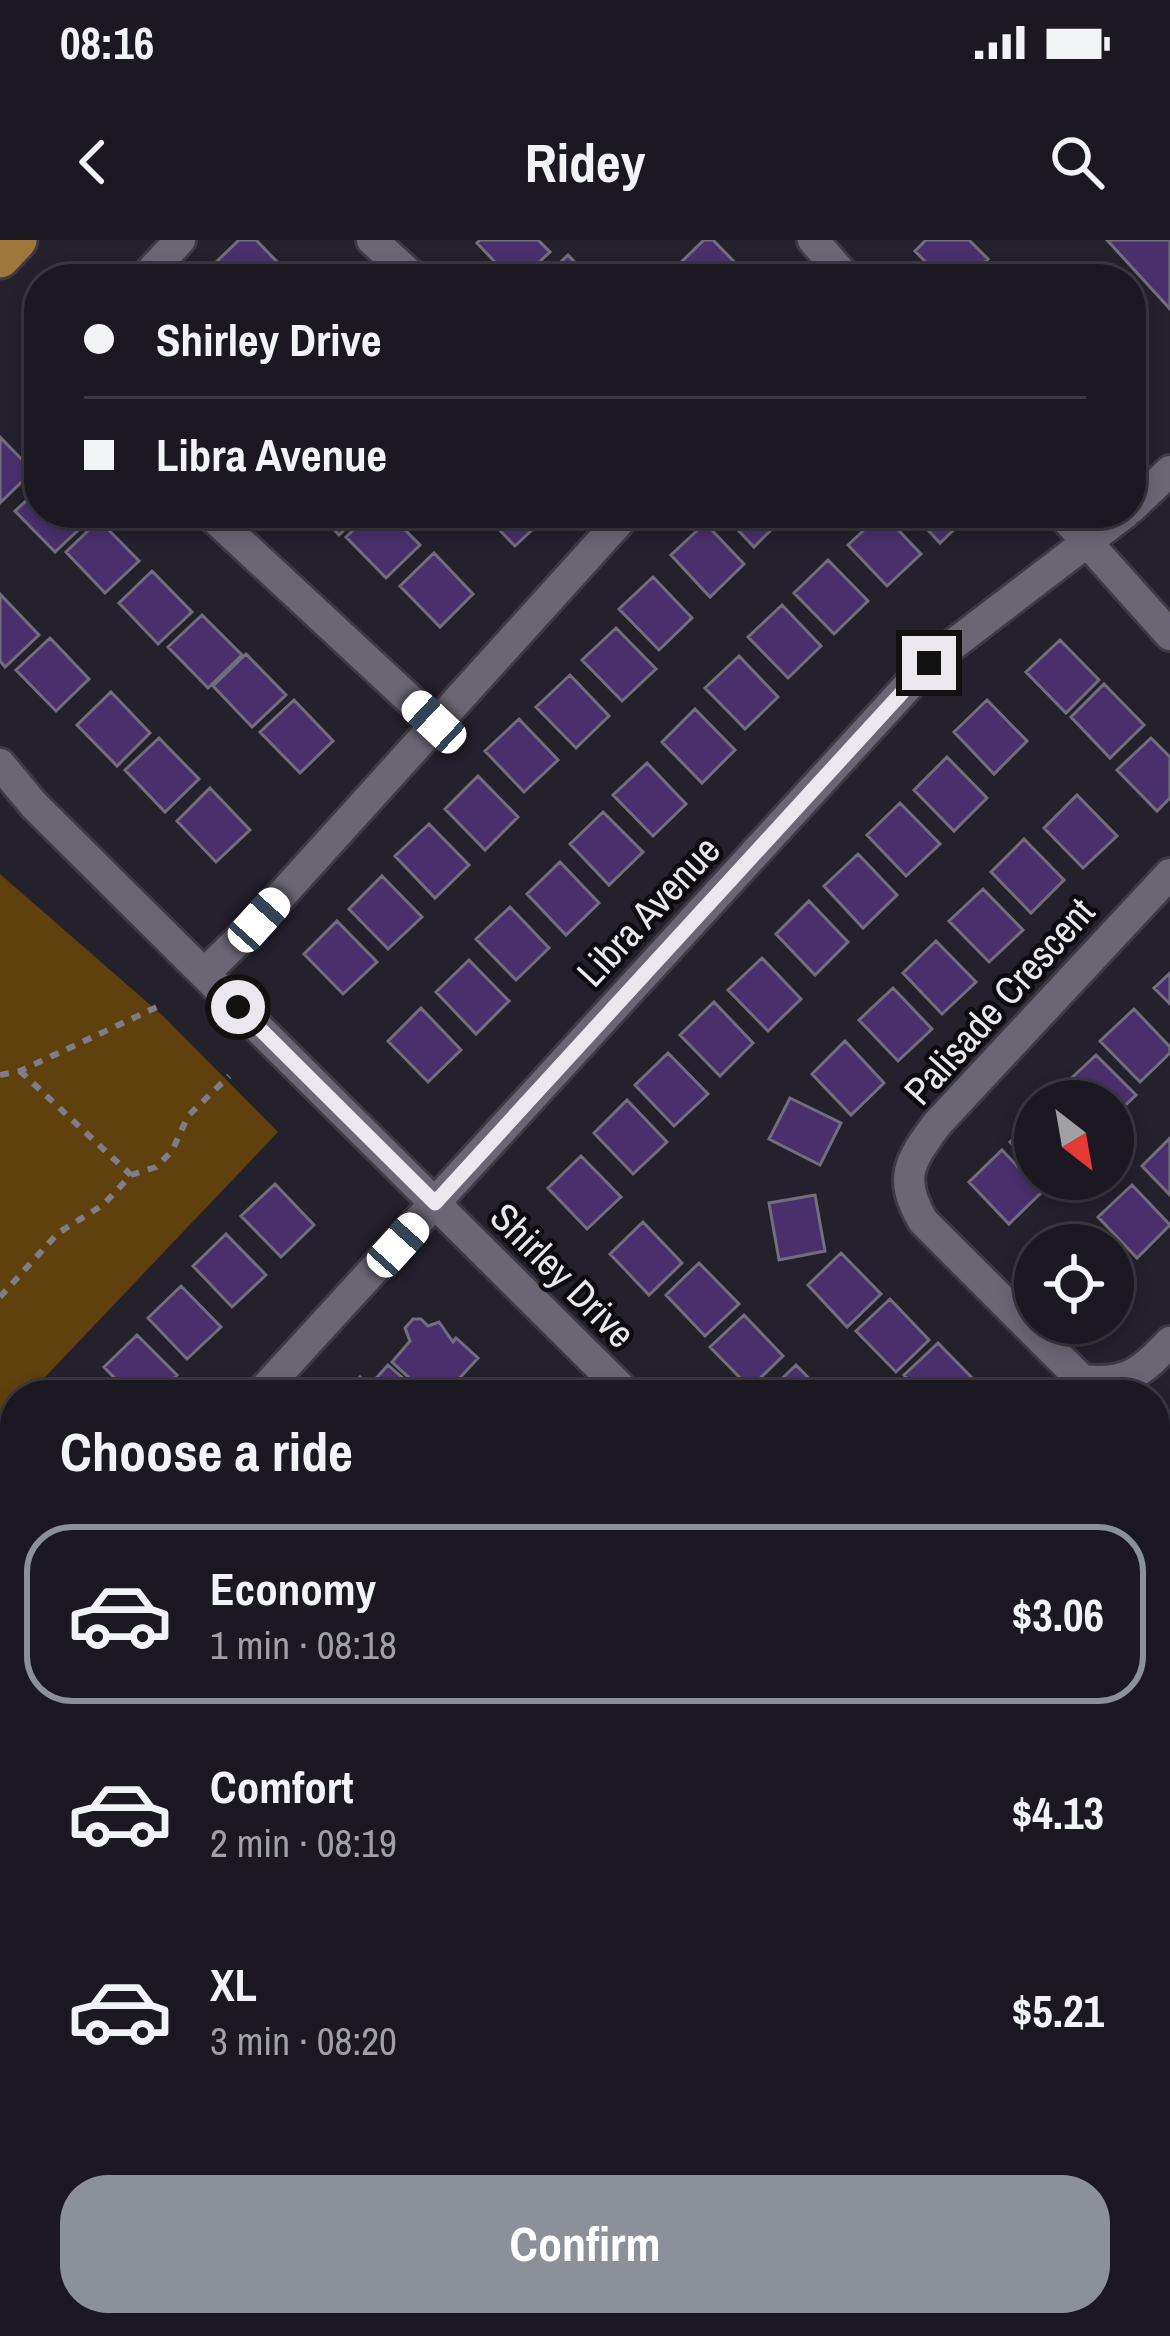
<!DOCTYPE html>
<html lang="en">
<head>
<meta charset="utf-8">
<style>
	:root { --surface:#1b1821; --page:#24212a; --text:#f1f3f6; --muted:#a0a0a5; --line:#39373f; --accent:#8c9099 }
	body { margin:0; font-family:"Archivo Narrow",sans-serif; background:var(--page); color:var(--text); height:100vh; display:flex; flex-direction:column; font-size:45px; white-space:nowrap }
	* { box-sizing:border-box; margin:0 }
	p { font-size:39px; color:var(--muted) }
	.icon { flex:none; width:66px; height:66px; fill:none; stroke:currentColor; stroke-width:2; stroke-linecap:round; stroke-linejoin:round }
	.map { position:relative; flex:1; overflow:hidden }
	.panel { position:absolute; left:0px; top:1140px; width:1170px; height:957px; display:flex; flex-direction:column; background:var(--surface); border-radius:48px 48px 0 0; box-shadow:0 6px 18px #0003,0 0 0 3px var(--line) }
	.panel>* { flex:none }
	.hud { position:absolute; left:24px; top:24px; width:1122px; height:264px; border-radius:48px; box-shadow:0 6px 18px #0003,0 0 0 3px var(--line); display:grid; align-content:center; height:264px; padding:0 60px; background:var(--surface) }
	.needle { width:78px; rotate:149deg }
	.tools { position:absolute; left:1014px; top:840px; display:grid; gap:24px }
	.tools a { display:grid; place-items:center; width:120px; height:120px; border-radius:50%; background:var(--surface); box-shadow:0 6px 18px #0003,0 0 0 3px var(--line); font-size:60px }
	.end { position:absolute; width:54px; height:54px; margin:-27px; border:15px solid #eae7ef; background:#111; box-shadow:0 0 0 6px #111 }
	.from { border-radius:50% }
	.car { position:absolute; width:36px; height:72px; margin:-36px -18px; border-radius:15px; box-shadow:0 0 9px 3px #0007; background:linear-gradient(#fff 24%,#345 0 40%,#fff 0 76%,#345 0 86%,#fff 0) }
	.hud b { display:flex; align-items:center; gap:42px; height:114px; font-size:45px }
	.hud b+b { border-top:3px solid var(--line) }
	.hud i { width:30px; height:30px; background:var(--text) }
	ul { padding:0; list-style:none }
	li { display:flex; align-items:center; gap:36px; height:180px; margin:0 24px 18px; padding:0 36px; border:6px solid transparent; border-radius:48px }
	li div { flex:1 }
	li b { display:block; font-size:45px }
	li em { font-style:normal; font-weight:700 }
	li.current { border-color:var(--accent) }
	li>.icon { width:108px; height:108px; stroke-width:1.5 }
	h2 { padding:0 60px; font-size:54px; line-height:144px }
	.primary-button { display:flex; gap:24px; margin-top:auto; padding:24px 60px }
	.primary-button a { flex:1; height:138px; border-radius:48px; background:var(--accent); color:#fff; font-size:48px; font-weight:700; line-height:138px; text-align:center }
	.status { display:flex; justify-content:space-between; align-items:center; height:84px; padding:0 60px; background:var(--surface); direction:ltr }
	.status svg { height:33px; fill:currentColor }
	header { display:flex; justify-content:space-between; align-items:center; height:156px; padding:0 60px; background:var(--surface); font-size:54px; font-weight:700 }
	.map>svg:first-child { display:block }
	.green { fill:#60400d }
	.building { fill:#49306d; stroke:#736e7d; stroke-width:3 }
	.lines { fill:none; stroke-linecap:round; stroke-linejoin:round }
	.minor-casing { stroke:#3e3a44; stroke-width:36 }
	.major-casing { stroke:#3e3a44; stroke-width:45 }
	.path { stroke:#817d88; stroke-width:6; stroke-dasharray:9 9; stroke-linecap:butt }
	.minor { stroke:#6b6674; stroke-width:30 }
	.major { stroke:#9f773d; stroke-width:39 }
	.route { stroke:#eae7ef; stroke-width:15 }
	.labels { text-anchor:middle; stroke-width:9; stroke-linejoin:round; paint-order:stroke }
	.street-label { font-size:39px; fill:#eae7ef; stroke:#0c0b10 }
</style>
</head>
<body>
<div class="status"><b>08:16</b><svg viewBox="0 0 49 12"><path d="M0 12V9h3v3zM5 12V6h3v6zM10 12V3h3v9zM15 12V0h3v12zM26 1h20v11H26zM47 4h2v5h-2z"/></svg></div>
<header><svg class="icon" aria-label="back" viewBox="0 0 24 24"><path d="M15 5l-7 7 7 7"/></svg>Ridey<svg class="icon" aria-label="search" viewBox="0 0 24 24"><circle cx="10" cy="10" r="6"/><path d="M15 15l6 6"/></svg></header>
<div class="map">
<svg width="1170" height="2096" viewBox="0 0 1170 2096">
	<rect width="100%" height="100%" fill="#24202c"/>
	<path class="green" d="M0,634L163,776L278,892L28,1155H15V1169L0,1185Z"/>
	<path class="building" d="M239,0H256L287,32L280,39H229L214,24Z
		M480,0H538L550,12L521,39H511L477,3Z
		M704,0H713L748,36L686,39L675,28Z
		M926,0H969L988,19L968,39H942L915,11Z
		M1107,0H1170V69Z
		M568,15L591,39H543Z
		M0,197L33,231L0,263Z
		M39,249V273H82L89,280L55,312L15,271Z
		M318,273H362L339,295Z
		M371,273H388L420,305L386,338L346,297Z
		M483,273H548L549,274L515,306Z
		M722,273H786L787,274L754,307Z
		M882,273L921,314L887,346L848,305Z
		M912,273H971L940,303Z
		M99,280L139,321L105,353L66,312Z
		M705,283L744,324L710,357L671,315Z
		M434,313L473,354L440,387L400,346Z
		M828,320L868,361L834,394L794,353Z
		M152,331L192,372L158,404L119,363Z
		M653,337L692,378L659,410L619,369Z
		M0,354L39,395L5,427L0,421Z
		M782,365L821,406L788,438L748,397Z
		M202,375L242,415L208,448L168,407Z
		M616,388L656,429L622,461L582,420Z
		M50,398L89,439L56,471L16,430Z
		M1060,400L1099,440L1066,473L1026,432Z
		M246,414L286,455L252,487L213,446Z
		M739,416L778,457L745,489L705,448Z
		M570,435L609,476L576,508L536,467Z
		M1104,444L1144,485L1110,518L1071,477Z
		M111,452L150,493L117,526L77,485Z
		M294,460L333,501L300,533L260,492Z
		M987,460L1027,501L994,534L954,492Z
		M695,469L735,510L702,543L662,502Z
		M519,479L558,520L524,552L485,511Z
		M159,498L199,539L165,572L125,530Z
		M1151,498L1170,517V558L1157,571L1117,530Z
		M947,517L987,558L954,591L914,550Z
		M647,523L686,564L653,596L613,555Z
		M478,536L518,577L485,610L445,569Z
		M210,548L250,590L216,622L177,581Z
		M1077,555L1117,596L1083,628L1044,588Z
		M900,563L940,604L906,636L867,595Z
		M603,572L643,612L609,645L570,604Z
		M429,584L469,625L435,658L395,616Z
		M1024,599L1064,640L1031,673L991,632Z
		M858,614L897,655L863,688L824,646Z
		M560,622L599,663L566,695L527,654Z
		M382,636L422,677L388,709L349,669Z
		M983,649L1023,690L989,722L949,681Z
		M809,661L848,702L815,735L776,694Z
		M510,667L549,708L516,740L476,699Z
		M337,681L377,722L343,754L304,714Z
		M936,701L976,742L942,774L903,733Z
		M762,718L801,759L768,791L728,750Z
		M469,720L509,761L476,794L436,752Z
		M1170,733V764L1154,748Z
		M893,748L932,789L898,821L859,780Z
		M714,762L753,803L720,836L680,795Z
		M421,768L461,810L428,842L388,801Z
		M1134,769L1170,807V813L1140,842L1100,801Z
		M845,801L884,843L851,875L812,834Z
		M668,813L708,854L674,886L635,845Z
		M1096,815L1136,855L1113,877V861H1076L1062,847Z
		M790,858L841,883L820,925L769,899Z
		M627,860L667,902L633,934L594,893Z
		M1035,879V928L1010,902Z
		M1170,898V955L1142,926Z
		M1002,910L1042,952L1009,984L969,942Z
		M581,916L621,957L587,989L548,948Z
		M275,944L314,985L281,1017L241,976Z
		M1132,945L1170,985L1137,1018L1098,977Z
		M815,955L825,1011L779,1020L769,963Z
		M643,982L682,1023L649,1055L610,1014Z
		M226,994L266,1035L232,1067L193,1026Z
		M841,1013L881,1054L847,1087L808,1045Z
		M699,1023L739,1064L705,1096L666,1055Z
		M181,1046L221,1087L187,1119L148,1078Z
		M890,1059L929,1100L896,1132L856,1091Z
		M744,1075L783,1116L750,1148L710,1107Z
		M413,1079H421L428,1086L439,1082L453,1102L456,1098L478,1118L444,1155H428L392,1122L410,1101L405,1088Z
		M137,1095L177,1135L157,1155H131L104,1127Z
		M938,1103L978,1144L966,1155H923L904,1135Z
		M388,1125L422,1155H350L348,1150L360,1137L369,1146Z
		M796,1125L825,1155H765Z
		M1159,1202L1170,1236V1258L1155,1263V1203Z
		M0,1248L15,1280V1285L0,1292Z
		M1155,1392L1170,1408V1446L1156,1460Z
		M0,1450L3,1456L8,1454L15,1469V1477L6,1481L15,1506L0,1513Z
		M15,1512V1580L0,1586V1518Z
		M5,1731L15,1741V1811L2,1824L0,1736Z
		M1170,1979V2045L1155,2034V1998Z
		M0,1982L15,1998V2028L0,2043Z
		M15,2041V2082H60L46,2096H21L0,2073V2055Z
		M1155,2057L1170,2070V2086L1161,2096H1055L1068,2082H1155Z
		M73,2082H108L122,2096H58Z
		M274,2082H330L315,2096H287Z
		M342,2082H371L385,2096H328Z
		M454,2082H517L502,2096H467Z
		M705,2082H800L804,2087L793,2096H716Z"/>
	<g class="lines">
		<g class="minor-casing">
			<path id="minor" d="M372,0L415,39
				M813,0L847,39
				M144,39L180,0
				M1131,268L1170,231
				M209,273L434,482
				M1061,273L1170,395
				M0,524L34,565L628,1155
				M1170,634L937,884C909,922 898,938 923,981L1082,1140C1126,1145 1141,1133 1170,1102
				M205,733L259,680L627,273
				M259,1155L929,423L1125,273
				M0,1388L15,1381
				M1155,1598L1170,1582
				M1155,1667L1170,1680
				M0,1886L15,1901
				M196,2082L210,2096
				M579,2096L592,2082"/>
		</g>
		<g class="major-casing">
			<path id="major" d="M0,18L17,0"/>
		</g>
		<path class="path" d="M20,831L131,935
			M0,835L20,831L157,767
			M0,1057L58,993L103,965L131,935L156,927L172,911L188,876L229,836"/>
		<use href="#minor" class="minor"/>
		<use href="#major" class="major"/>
	</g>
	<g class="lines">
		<path class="route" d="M238,767L435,963L929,423"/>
	</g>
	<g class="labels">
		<g class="street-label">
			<text transform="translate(648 671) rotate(-47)" y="14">Libra Avenue</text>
			<text transform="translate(999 761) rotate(-48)" y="14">Palisade Crescent</text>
			<text transform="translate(563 1035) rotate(45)" y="14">Shirley Drive</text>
		</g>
	</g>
</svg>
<div class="tools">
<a><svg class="needle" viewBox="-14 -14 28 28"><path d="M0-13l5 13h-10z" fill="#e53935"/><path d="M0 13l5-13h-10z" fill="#a0a0a5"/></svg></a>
<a><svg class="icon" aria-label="locate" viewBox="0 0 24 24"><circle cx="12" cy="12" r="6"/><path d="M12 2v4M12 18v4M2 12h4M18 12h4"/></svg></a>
</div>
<i class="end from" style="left:238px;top:767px"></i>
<i class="end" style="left:929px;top:423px"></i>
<i class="car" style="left:434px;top:482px;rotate:313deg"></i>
<i class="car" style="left:259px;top:680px;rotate:42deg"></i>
<i class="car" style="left:398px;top:1005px;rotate:42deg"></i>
<div class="hud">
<b><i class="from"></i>Shirley Drive</b>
<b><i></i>Libra Avenue</b>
</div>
<section class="panel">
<h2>Choose a ride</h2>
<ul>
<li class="current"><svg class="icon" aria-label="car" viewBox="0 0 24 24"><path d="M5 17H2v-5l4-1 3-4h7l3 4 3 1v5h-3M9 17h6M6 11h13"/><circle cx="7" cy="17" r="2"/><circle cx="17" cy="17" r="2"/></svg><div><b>Economy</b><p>1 min · 08:18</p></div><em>$3.06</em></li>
<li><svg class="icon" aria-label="car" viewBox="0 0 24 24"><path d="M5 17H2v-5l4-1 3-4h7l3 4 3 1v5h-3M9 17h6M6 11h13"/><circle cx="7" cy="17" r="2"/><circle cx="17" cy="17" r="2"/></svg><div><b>Comfort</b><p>2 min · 08:19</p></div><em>$4.13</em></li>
<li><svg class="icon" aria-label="car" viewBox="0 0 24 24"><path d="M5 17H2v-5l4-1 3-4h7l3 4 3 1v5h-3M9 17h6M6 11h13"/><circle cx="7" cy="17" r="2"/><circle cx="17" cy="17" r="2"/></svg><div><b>XL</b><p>3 min · 08:20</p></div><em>$5.21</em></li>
</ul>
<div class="primary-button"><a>Confirm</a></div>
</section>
</div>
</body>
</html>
